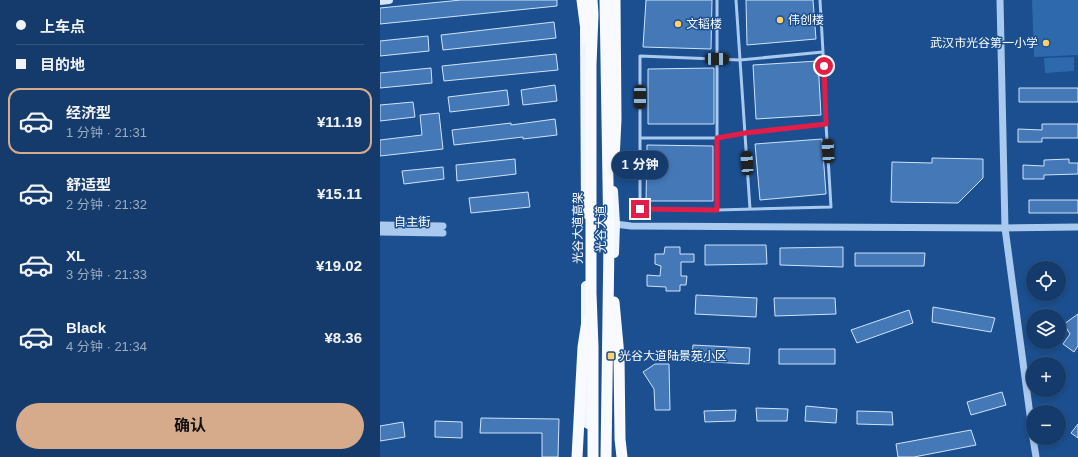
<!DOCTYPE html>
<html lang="zh">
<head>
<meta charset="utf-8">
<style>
	:root { --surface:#143b6b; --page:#1d4271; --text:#f1f3f6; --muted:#9dadc1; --line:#33557e; --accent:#d6ab8b }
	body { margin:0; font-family:Arial,"Noto Sans SC",sans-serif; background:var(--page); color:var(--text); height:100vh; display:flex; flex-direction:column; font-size:15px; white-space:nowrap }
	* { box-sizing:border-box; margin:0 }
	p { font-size:13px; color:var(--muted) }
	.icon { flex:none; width:22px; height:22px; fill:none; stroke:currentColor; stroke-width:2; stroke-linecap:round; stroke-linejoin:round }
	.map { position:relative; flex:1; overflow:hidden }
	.panel { display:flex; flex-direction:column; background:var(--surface); width:380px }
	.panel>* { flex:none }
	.hud { display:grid; align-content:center; height:88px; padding:0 16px; background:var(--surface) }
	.tools { position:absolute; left:646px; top:261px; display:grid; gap:8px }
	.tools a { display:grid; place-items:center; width:40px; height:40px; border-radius:50%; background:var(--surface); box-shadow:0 2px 6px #0003,0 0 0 1px var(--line); font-size:20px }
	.end { position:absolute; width:18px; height:18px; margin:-9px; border:5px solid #e11d48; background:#fff; box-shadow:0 0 0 2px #fff }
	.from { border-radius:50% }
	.bubble { position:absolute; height:28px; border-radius:14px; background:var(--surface); box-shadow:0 2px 6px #0003,0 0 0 1px var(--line); font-size:13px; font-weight:700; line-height:28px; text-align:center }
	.car { position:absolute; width:12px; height:24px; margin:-12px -6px; border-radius:5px; box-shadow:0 0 3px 1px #0007; background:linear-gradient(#222 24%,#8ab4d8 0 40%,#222 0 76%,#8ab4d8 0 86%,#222 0) }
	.hud b { display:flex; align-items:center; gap:14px; height:38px; font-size:15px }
	.hud b+b { border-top:1px solid var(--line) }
	.hud i { width:10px; height:10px; background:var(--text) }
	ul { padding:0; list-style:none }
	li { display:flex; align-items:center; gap:12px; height:66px; margin:0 8px 6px; padding:0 8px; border:2px solid transparent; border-radius:12px }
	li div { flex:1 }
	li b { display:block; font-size:15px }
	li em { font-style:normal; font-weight:700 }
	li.current { border-color:var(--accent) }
	li>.icon { width:36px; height:36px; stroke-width:1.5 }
	.button { display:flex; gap:8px; margin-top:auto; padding:8px 16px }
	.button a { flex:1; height:46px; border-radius:24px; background:var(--accent); color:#111; font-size:16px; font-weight:700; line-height:46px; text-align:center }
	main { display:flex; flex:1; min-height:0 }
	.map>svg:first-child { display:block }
	.pitch { fill:#2e69ad }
	.building { fill:#4478b7; stroke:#cfe3fa }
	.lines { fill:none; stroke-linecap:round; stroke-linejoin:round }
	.service { stroke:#a9c9ee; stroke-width:3 }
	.tertiary { stroke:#a9c9ee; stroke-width:7 }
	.secondary { stroke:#d6e6fa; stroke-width:8 }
	.primary { stroke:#f0f6ff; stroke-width:10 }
	.trunk { stroke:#f8faff; stroke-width:11 }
	.route { stroke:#e11d48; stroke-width:5 }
	.poi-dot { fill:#ffd166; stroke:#1b4f8f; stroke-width:1.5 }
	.labels { text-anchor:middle; stroke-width:3; stroke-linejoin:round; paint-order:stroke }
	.poi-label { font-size:12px; fill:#fff; stroke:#1b4f8f; text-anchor:start }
	.street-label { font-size:12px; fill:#fff; stroke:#1b4f8f }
</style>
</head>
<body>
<main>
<section class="panel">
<div class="hud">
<b><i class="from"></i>上车点</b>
<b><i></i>目的地</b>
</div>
<ul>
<li class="current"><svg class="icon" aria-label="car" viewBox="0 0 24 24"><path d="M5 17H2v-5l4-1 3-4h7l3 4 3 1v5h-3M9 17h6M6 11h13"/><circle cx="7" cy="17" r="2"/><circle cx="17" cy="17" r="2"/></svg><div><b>经济型</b><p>1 分钟 · 21:31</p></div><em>¥11.19</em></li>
<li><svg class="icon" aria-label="car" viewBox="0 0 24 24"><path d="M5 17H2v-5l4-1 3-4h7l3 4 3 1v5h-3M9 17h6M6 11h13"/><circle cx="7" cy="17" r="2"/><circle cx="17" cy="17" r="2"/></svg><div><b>舒适型</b><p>2 分钟 · 21:32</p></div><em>¥15.11</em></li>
<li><svg class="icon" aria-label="car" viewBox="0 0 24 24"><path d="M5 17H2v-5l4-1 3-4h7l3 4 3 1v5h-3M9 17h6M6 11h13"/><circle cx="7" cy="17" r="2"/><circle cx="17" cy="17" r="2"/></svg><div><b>XL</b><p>3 分钟 · 21:33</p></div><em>¥19.02</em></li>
<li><svg class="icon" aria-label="car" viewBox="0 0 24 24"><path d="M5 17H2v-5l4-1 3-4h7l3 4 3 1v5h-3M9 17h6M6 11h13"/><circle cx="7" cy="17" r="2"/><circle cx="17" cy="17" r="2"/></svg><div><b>Black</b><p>4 分钟 · 21:34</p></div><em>¥8.36</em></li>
</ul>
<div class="button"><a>确认</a></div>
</section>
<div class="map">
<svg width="698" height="457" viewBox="0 0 698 457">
	<rect width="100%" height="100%" fill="#1b4f8f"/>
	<path class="pitch" d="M652,0H698V55L654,57Z
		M694,57V71L665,73L664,58Z"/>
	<path class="building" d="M81,0H177V6L0,24V8Z
		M266,0H332L331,49L263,47Z
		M366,0H433L436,39L367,45Z
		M174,22L176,38L63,50L61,35Z
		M48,36L49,51L0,56V41Z
		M176,54L178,70L64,81L62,66Z
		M438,61L441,115L376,119L373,65Z
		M51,68L52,83L0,88V73Z
		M334,68V124H268V69Z
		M175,85L177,101L143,105L141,90Z
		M639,88H698V102H639Z
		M127,90L129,105L70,112L68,97Z
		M33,102L35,117L0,121V105Z
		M59,113L63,149L0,156V140L42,135L40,115Z
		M175,119L177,135L143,139V137L74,145L72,130L131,123V125Z
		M662,124H698V138H662V142H638V129L662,130Z
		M442,139L446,194L380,200L375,144Z
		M267,145L333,146V201H266Z
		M552,158L603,159V178L578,203L511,202L512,162L552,163Z
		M135,159L136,174L77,181L76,165Z
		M689,159V163H698V174L664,175V179H643V165L664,166V160Z
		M63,167L64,179L24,184L22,171Z
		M148,192L150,207L91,213L89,198Z
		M649,200H698V213H649Z
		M325,245H386L387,264L325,265Z
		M285,247H300V254H314V262H301V276H307L306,285H300V291H286V287L267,286V275L280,276L281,266L275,264V254H284Z
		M463,247V267L400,265V248Z
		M475,253H545L544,266H475Z
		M316,295L377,298L376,317L315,314Z
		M394,298H455L456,314L395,316Z
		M553,307L615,318L611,332L552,322Z
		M529,310L533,323L477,343L471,330Z
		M698,314V346L694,352L683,344L690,334L684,324Z
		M313,345L370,348L369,364L312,361Z
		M399,349H455V364H399Z
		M275,364H289L290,410H275L274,389L263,372Z
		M622,392L626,405L591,415L587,402Z
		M426,406L457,409L456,423L425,421Z
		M376,408L408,409L407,421H377Z
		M356,410L355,421L325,422L324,411Z
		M477,411L512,412L513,425L477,424Z
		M101,418L179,419L178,457H162V433H100Z
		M55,421L82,422V438L55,437Z
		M23,422L25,437L0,441V426Z
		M698,424V438L691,433Z
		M591,430L596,445L534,457H518L516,444Z"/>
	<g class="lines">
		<path class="service" d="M356,0L370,209
			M440,0L443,52
			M446,124L451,207L337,210L260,209V138H337L365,133Z
			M260,138V56L360,60L443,52L446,124
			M337,210V0"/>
		<path class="tertiary" d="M620,0L625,228L653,437
			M235,224L251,226L625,228L698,227
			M0,225L63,226
			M0,232L63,233
			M653,438L656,457"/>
		<path class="secondary" d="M0,1L9,0"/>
		<path class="primary" d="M205,30L206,214
			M233,191L235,224L234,253
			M206,286V328
			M207,364L208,424"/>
		<path class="trunk" d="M202,0L207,38
			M212,0L213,14L211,65V293L213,347V457
			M225,0L229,242L226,457
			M234,161L236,119L235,0
			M234,302L239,356L240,439L242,457
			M197,457L203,347L207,321"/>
	</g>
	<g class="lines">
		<path class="route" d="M260,209L337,210V138L365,133L446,124L444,66"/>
	</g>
	<g class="poi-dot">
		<circle cx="400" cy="20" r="4"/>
		<circle cx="298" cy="24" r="4"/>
		<circle cx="666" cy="43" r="4"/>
		<rect x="227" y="352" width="8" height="8" rx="2"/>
	</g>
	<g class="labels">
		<g class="poi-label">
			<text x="408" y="24">伟创楼</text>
			<text x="306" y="28">文韬楼</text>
			<text x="658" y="47" text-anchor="end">武汉市光谷第一小学</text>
			<text x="239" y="360">光谷大道陆景苑小区</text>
		</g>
		<g class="street-label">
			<text x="32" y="226">自主街</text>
			<text transform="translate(198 228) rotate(-90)" y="4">光谷大道高架</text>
			<text transform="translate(221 229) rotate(-90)" y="4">光谷大道</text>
		</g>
	</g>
</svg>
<div class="tools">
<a><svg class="icon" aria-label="locate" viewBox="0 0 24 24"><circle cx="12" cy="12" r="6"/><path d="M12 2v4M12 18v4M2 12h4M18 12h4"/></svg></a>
<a><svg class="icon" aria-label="layers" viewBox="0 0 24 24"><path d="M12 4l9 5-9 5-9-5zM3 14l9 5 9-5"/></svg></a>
<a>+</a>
<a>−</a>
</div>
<i class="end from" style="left:444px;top:66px"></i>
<i class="end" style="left:260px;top:209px"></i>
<div class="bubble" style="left:232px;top:151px;width:56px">1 分钟</div>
<i class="car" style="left:337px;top:59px;rotate:91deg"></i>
<i class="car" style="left:260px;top:97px;rotate:180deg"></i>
<i class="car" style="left:448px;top:151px;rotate:357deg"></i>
<i class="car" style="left:367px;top:163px;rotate:356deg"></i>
</div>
</main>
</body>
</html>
